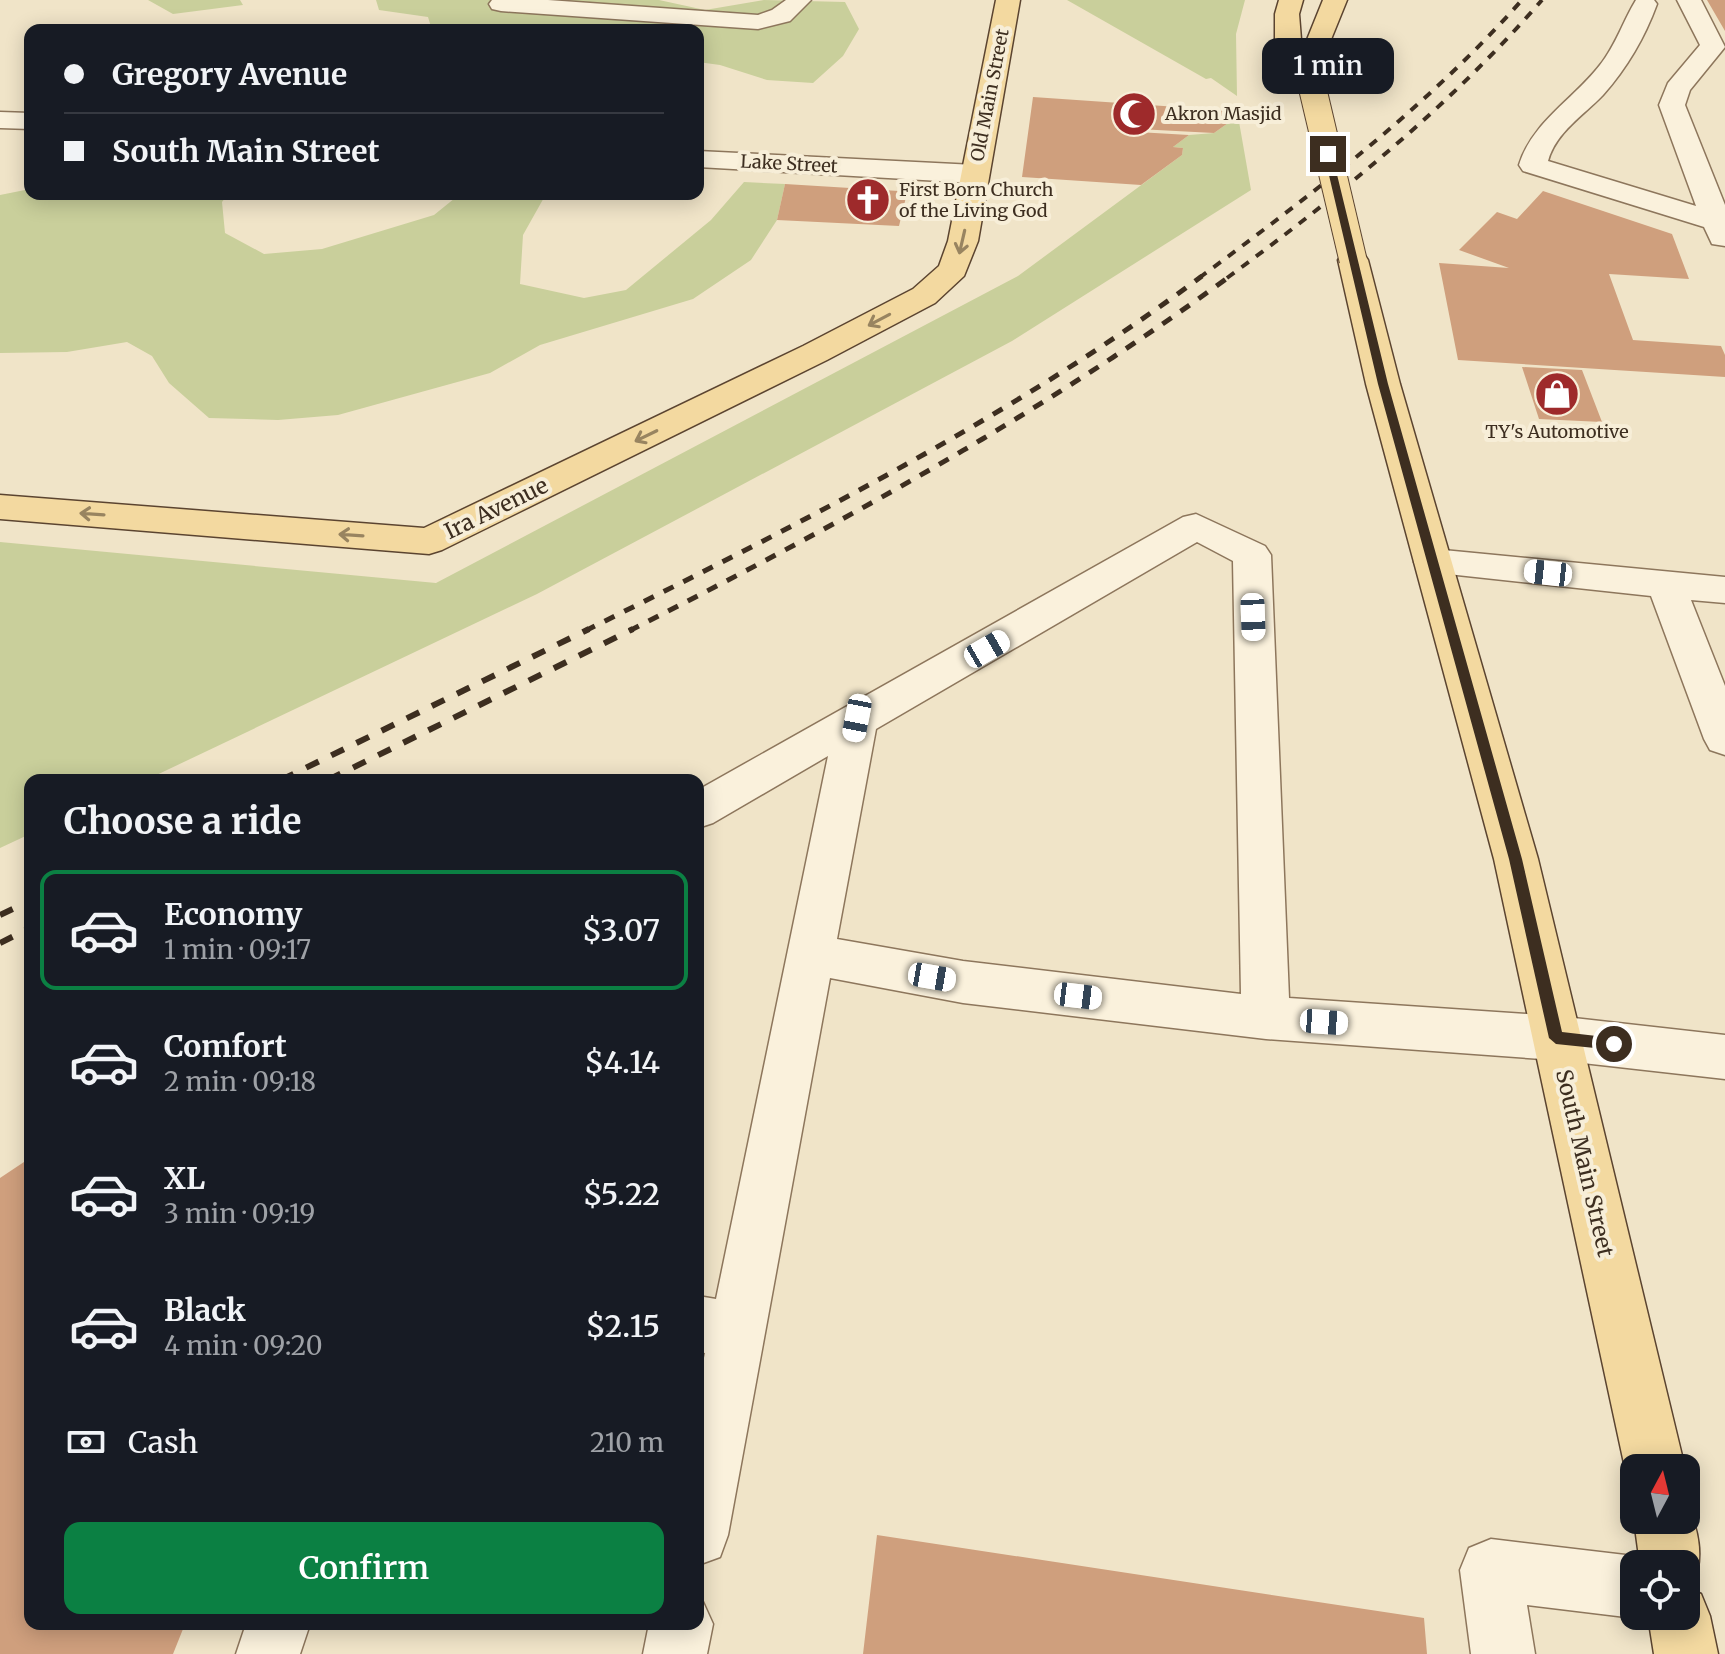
<!DOCTYPE html>
<html lang="en">
<head>
<meta charset="utf-8">
<style>
	:root { --surface:#171b24; --page:#20242c; --text:#f1f3f6; --muted:#9ea1a6; --line:#363941; --accent:#0b8043 }
	body { margin:0; font-family:Merriweather,serif; background:var(--page); color:var(--text); height:100vh; display:flex; flex-direction:column; font-size:30px; white-space:nowrap }
	* { box-sizing:border-box; margin:0 }
	p { font-size:26px; color:var(--muted) }
	.icon { flex:none; width:44px; height:44px; fill:none; stroke:currentColor; stroke-width:2; stroke-linecap:round; stroke-linejoin:round }
	.map { position:relative; flex:1; overflow:hidden }
	.drawer { position:absolute; left:24px; top:774px; width:680px; height:856px; display:flex; flex-direction:column; background:var(--surface); border-radius:16px; box-shadow:0 4px 20px #0003 }
	.drawer>* { flex:none }
	.guide { position:absolute; left:24px; top:24px; width:680px; height:176px; border-radius:16px; box-shadow:0 4px 20px #0003; display:grid; align-content:center; height:176px; padding:0 40px; background:var(--surface) }
	.needle { width:52px; rotate:7deg }
	.tools { position:absolute; left:1620px; top:1454px; display:grid; gap:16px }
	.tools a { display:grid; place-items:center; width:80px; height:80px; border-radius:16px; background:var(--surface); box-shadow:0 4px 20px #0003; font-size:40px }
	.end { position:absolute; width:36px; height:36px; margin:-18px; border:10px solid #3d2e20; background:#fff; box-shadow:0 0 0 4px #fff }
	.from { border-radius:50% }
	.bubble { position:absolute; height:56px; border-radius:16px; background:var(--surface); box-shadow:0 4px 20px #0003; font-size:26px; font-weight:600; line-height:56px; text-align:center }
	.car { position:absolute; width:24px; height:48px; margin:-24px -12px; border-radius:10px; box-shadow:0 0 6px 2px #0007; background:linear-gradient(#fff 24%,#345 0 40%,#fff 0 76%,#345 0 86%,#fff 0) }
	.guide b { display:flex; align-items:center; gap:28px; height:76px; font-size:30px }
	.guide b+b { border-top:2px solid var(--line) }
	.guide i { width:20px; height:20px; background:var(--text) }
	ul { padding:0; list-style:none }
	li { display:flex; align-items:center; gap:24px; height:120px; margin:0 16px 12px; padding:0 24px; border:4px solid transparent; border-radius:16px }
	li div { flex:1 }
	li b { display:block; font-size:30px }
	li em { font-style:normal; font-weight:600 }
	li.selected { border-color:var(--accent) }
	li>.icon { width:72px; height:72px; stroke-width:1.5 }
	h2 { padding:0 40px; font-size:36px; line-height:96px }
	.pay { display:flex; align-items:center; gap:20px; height:88px; padding:0 40px; font-size:30px }
	.pay p { margin-inline-start:auto }
	.action { display:flex; gap:16px; margin-top:auto; padding:16px 40px }
	.action a { flex:1; height:92px; border-radius:16px; background:var(--accent); color:#fff; font-size:32px; font-weight:600; line-height:92px; text-align:center }
	.map>svg:first-child { display:block }
	.green { fill:#c9cf9b }
	.building { fill:#cf9f7d }
	.lines { fill:none; stroke-linecap:round; stroke-linejoin:round }
	.minor-casing { stroke:#8d765c; stroke-width:3 }
	.major-casing { stroke:#5b4430; stroke-width:3 }
	.minor { fill:#faf1dc; fill-rule:evenodd }
	.major { fill:#f3d9a0; fill-rule:evenodd }
	.rail-far2 { stroke:#3d2e20; stroke-width:4; stroke-dasharray:9 9; stroke-linecap:butt }
	.rail-far1 { stroke:#3d2e20; stroke-width:5; stroke-dasharray:11 11; stroke-linecap:butt }
	.rail { stroke:#3d2e20; stroke-width:6; stroke-dasharray:14 14; stroke-linecap:butt }
	.major-bridge-casing { stroke:#5b4430; stroke-width:29; stroke-linecap:butt }
	.major-bridge { stroke:#f3d9a0; stroke-width:27 }
	.oneway { stroke:#988460 }
	.route { fill:#3d2e20 }
	.labels { text-anchor:middle; stroke-width:8; stroke-linejoin:round; paint-order:stroke }
	.far-street-label { font-size:18px; fill:#3d2e20; stroke:#f7eed8 }
	.far-poi-label { font-size:18px; fill:#3d2e20; stroke:#f7eed8; text-anchor:start }
	.street-label { font-size:22px; fill:#3d2e20; stroke:#f7eed8 }
</style>
</head>
<body>
<div class="map">
<svg width="1725" height="1654" viewBox="0 0 1725 1654">
	<rect width="100%" height="100%" fill="#f0e4c8"/>
	<path class="green" d="M148,0H240L243,5L173,14Z
		M376,0H659L705,10L764,0L845,2L859,29L843,56L813,83L767,80L720,65L698,62V30H432L428,17L379,10Z
		M1067,0H1245L1236,34L1237,96L1211,78L1206,79Z
		M1238,116L1251,190L1012,341L537,594L146,780H30V834L0,848V542L436,583L1018,276L1182,155L1183,148L1173,147L1189,135L1214,133Z
		M744,182L785,184L777,220L751,260L693,299L540,345L490,373L338,415L278,420L209,418L169,383L152,356L127,342L67,352L0,353V195L30,189V194H228L222,202L225,233L264,254L322,249L434,215L460,194H546L523,235L520,284L584,298L626,290L711,220Z"/>
	<path class="building" d="M1707,0H1725V31Z
		M1033,97L1236,111L1238,116L1214,133L1119,128L1120,131L1189,135L1173,147L1183,148L1182,155L1141,185L1022,177Z
		M785,184L899,191L906,197L899,226L777,220Z
		M1543,191L1672,234L1689,279L1609,274L1633,340L1721,346L1725,355V377L1458,360L1439,263L1509,268L1459,250L1497,212L1517,219Z
		M1522,367L1582,370L1602,422L1539,419Z
		M30,1158V1624H185L173,1654H0V1178Z
		M877,1535L1424,1618L1427,1654H863Z"/>
	<g class="lines">
		<g class="minor-casing">
			<path id="minor" d="M492,0H548L758,15L772,10L786,0H811L790,21L758,29L501,11L492,9L489,4Z
				M1636,0H1654L1657,4C1645,37 1627,68 1603,95C1584,115 1556,132 1548,161L1696,206L1659,105L1668,83L1700,45L1677,0H1701L1725,47L1690,90L1685,105L1725,205V246L1712,244L1704,227L1523,171L1519,165C1532,122 1574,99 1600,65C1616,45 1623,21 1636,0Z
				M0,112L30,113V129L0,128Z
				M698,151L975,165L985,168L989,174L985,180L975,183L698,167Z
				M1196,514L1265,546L1271,555L1289,998L1556,1016L1725,1035V1079L1556,1060L1266,1039L963,1003L830,978L728,1535L720,1557L698,1565V1387L705,1353L698,1352V1296L716,1299L828,756L713,823L698,828V790L1183,517ZM1197,542L1233,561L1241,994L963,961L837,939L876,729Z
				M1433,549L1725,577V603L1691,600L1725,686V755L1710,750L1704,739L1651,596L1420,571L1414,562L1420,553Z
				M1491,1539L1634,1556L1654,1564H1634V1616H1639L1634,1618L1527,1605L1535,1654H1471L1460,1570L1469,1548Z
				M698,1599L703,1602L713,1624L707,1654H643L649,1624H698Z
				M246,1624H310L300,1654H236Z"/>
		</g>
		<g class="major-casing">
			<path id="major" d="M996,0H1020L978,241L964,276L935,303L827,360L442,550L429,554L0,519V495L424,528L803,346L913,289L939,266L948,241Z
				M1279,0H1303L1299,14L1302,52L1323,0H1347L1317,74H1299L1275,53V14Z
				M1353,251L1364,254L1368,260L1400,384L1538,859L1685,1468H1634V1489L1625,1468L1494,859L1366,384L1338,260L1342,254Z
				M1686,1500C1698,1530 1705,1555 1693,1586L1687,1588L1701,1594L1710,1616L1718,1654H1654L1648,1616H1686V1564H1640L1634,1520H1686Z"/>
		</g>
		<use href="#minor" class="minor"/>
		<use href="#major" class="major"/>
		<path class="rail-far2" d="M1199,278C1314,193 1427,107 1522,0
			M1227,278C1341,194 1449,107 1542,0"/>
		<path class="rail-far1" d="M585,631C795,526 1013,417 1202,276
			M629,631C836,526 1042,414 1230,276"/>
		<path class="rail" d="M281,780L589,629
			M328,780L633,629
			M0,915L30,901
			M0,943L30,928"/>
		<g class="major-bridge-casing">
			<path id="major-bridge" d="M1308,69L1353,260"/>
		</g>
		<use href="#major-bridge" class="major-bridge"/>
	</g>
	<defs><path id="oneway-shaft" d="M-6 0H5M1.5-3L5.5 0L1.5 3" fill="none" stroke-width="1.6" stroke-linecap="round" stroke-linejoin="round" transform="scale(2)"/></defs>
	<g class="oneway">
		<use href="#oneway-shaft" transform="translate(962 242) rotate(103)"/>
		<use href="#oneway-shaft" transform="translate(879 320) rotate(152)"/>
		<use href="#oneway-shaft" transform="translate(646 436) rotate(154)"/>
		<use href="#oneway-shaft" transform="translate(92 514) rotate(-176)"/>
		<use href="#oneway-shaft" transform="translate(351 535) rotate(-176)"/>
	</g>
	<path class="route" d="M1328,152L1332,154L1388,384L1522,859L1562,1032L1614,1038L1622,1044L1614,1050L1556,1044L1549,1038L1509,859L1378,384L1324,154Z"/>
	<defs>
		<g id="mosque-disc" transform="scale(2.3)"><circle r="9.5" fill="#9e2a2b" stroke="#f7eed8"/><path d="M3.5-4.9A6 6 0 1 0 3.5 4.9A5 5 0 1 1 3.5-4.9Z" fill="#fff"/></g>
		<g id="church-disc" transform="scale(2.3)"><circle r="9.5" fill="#9e2a2b" stroke="#f7eed8"/><path d="M-1.2-6h2.4v3.5h3.3v2.4h-3.3V6h-2.4V-.1h-3.3v-2.4h3.3Z" fill="#fff"/></g>
		<g id="shop-disc" transform="scale(2.3)"><circle r="9.5" fill="#9e2a2b" stroke="#f7eed8"/><path d="M-5-2.5h2.3a2.7 3.5 0 0 1 5.4 0H5L5.5 6h-11ZM-1.5-2.5h3a1.5 2.3 0 0 0-3 0Z" fill="#fff"/></g>
	</defs>
	<g fill-rule="evenodd">
		<use href="#mosque-disc" x="1134" y="114"/>
		<use href="#church-disc" x="868" y="200"/>
		<use href="#shop-disc" x="1557" y="394"/>
	</g>
	<g class="labels">
		<g class="far-street-label">
			<text transform="translate(990 95) rotate(-79)" y="6">Old Main Street</text>
			<text transform="translate(789 164) rotate(3)" y="6">Lake Street</text>
		</g>
		<g class="far-poi-label">
			<text x="1165" y="120">Akron Masjid</text>
			<text x="899" y="196">First Born Church<tspan x="899" dy="21">of the Living God</tspan></text>
			<text x="1557" y="438" text-anchor="middle">TY's Automotive</text>
		</g>
		<g class="street-label">
			<text transform="translate(496 508) rotate(-26)" y="8">Ira Avenue</text>
			<text transform="translate(1585 1163) rotate(77)" y="8">South Main Street</text>
		</g>
	</g>
</svg>
<div class="tools">
<a><svg class="needle" viewBox="-14 -14 28 28"><path d="M0-13l5 13h-10z" fill="#e53935"/><path d="M0 13l5-13h-10z" fill="#9ea1a6"/></svg></a>
<a><svg class="icon" aria-label="locate" viewBox="0 0 24 24"><circle cx="12" cy="12" r="6"/><path d="M12 2v4M12 18v4M2 12h4M18 12h4"/></svg></a>
</div>
<i class="end from" style="left:1614px;top:1044px"></i>
<i class="end" style="left:1328px;top:154px"></i>
<div class="bubble" style="left:1262px;top:38px;width:132px">1 min</div>
<i class="car" style="left:1548px;top:573px;rotate:276deg"></i>
<i class="car" style="left:1253px;top:617px;rotate:178deg"></i>
<i class="car" style="left:987px;top:649px;rotate:60deg"></i>
<i class="car" style="left:857px;top:718px;rotate:191deg"></i>
<i class="car" style="left:932px;top:977px;rotate:100deg"></i>
<i class="car" style="left:1078px;top:996px;rotate:97deg"></i>
<i class="car" style="left:1324px;top:1022px;rotate:94deg"></i>
<div class="guide">
<b><i class="from"></i>Gregory Avenue</b>
<b><i></i>South Main Street</b>
</div>
<section class="drawer">
<h2>Choose a ride</h2>
<ul>
<li class="selected"><svg class="icon" aria-label="car" viewBox="0 0 24 24"><path d="M5 17H2v-5l4-1 3-4h7l3 4 3 1v5h-3M9 17h6M6 11h13"/><circle cx="7" cy="17" r="2"/><circle cx="17" cy="17" r="2"/></svg><div><b>Economy</b><p>1 min · 09:17</p></div><em>$3.07</em></li>
<li><svg class="icon" aria-label="car" viewBox="0 0 24 24"><path d="M5 17H2v-5l4-1 3-4h7l3 4 3 1v5h-3M9 17h6M6 11h13"/><circle cx="7" cy="17" r="2"/><circle cx="17" cy="17" r="2"/></svg><div><b>Comfort</b><p>2 min · 09:18</p></div><em>$4.14</em></li>
<li><svg class="icon" aria-label="car" viewBox="0 0 24 24"><path d="M5 17H2v-5l4-1 3-4h7l3 4 3 1v5h-3M9 17h6M6 11h13"/><circle cx="7" cy="17" r="2"/><circle cx="17" cy="17" r="2"/></svg><div><b>XL</b><p>3 min · 09:19</p></div><em>$5.22</em></li>
<li><svg class="icon" aria-label="car" viewBox="0 0 24 24"><path d="M5 17H2v-5l4-1 3-4h7l3 4 3 1v5h-3M9 17h6M6 11h13"/><circle cx="7" cy="17" r="2"/><circle cx="17" cy="17" r="2"/></svg><div><b>Black</b><p>4 min · 09:20</p></div><em>$2.15</em></li>
</ul>
<div class="pay"><svg class="icon" aria-label="cash" viewBox="0 0 24 24"><path d="M3 7h18v10H3z"/><circle cx="12" cy="12" r="2"/></svg>Cash<p>210 m</p></div>
<div class="action"><a>Confirm</a></div>
</section>
</div>
</body>
</html>
